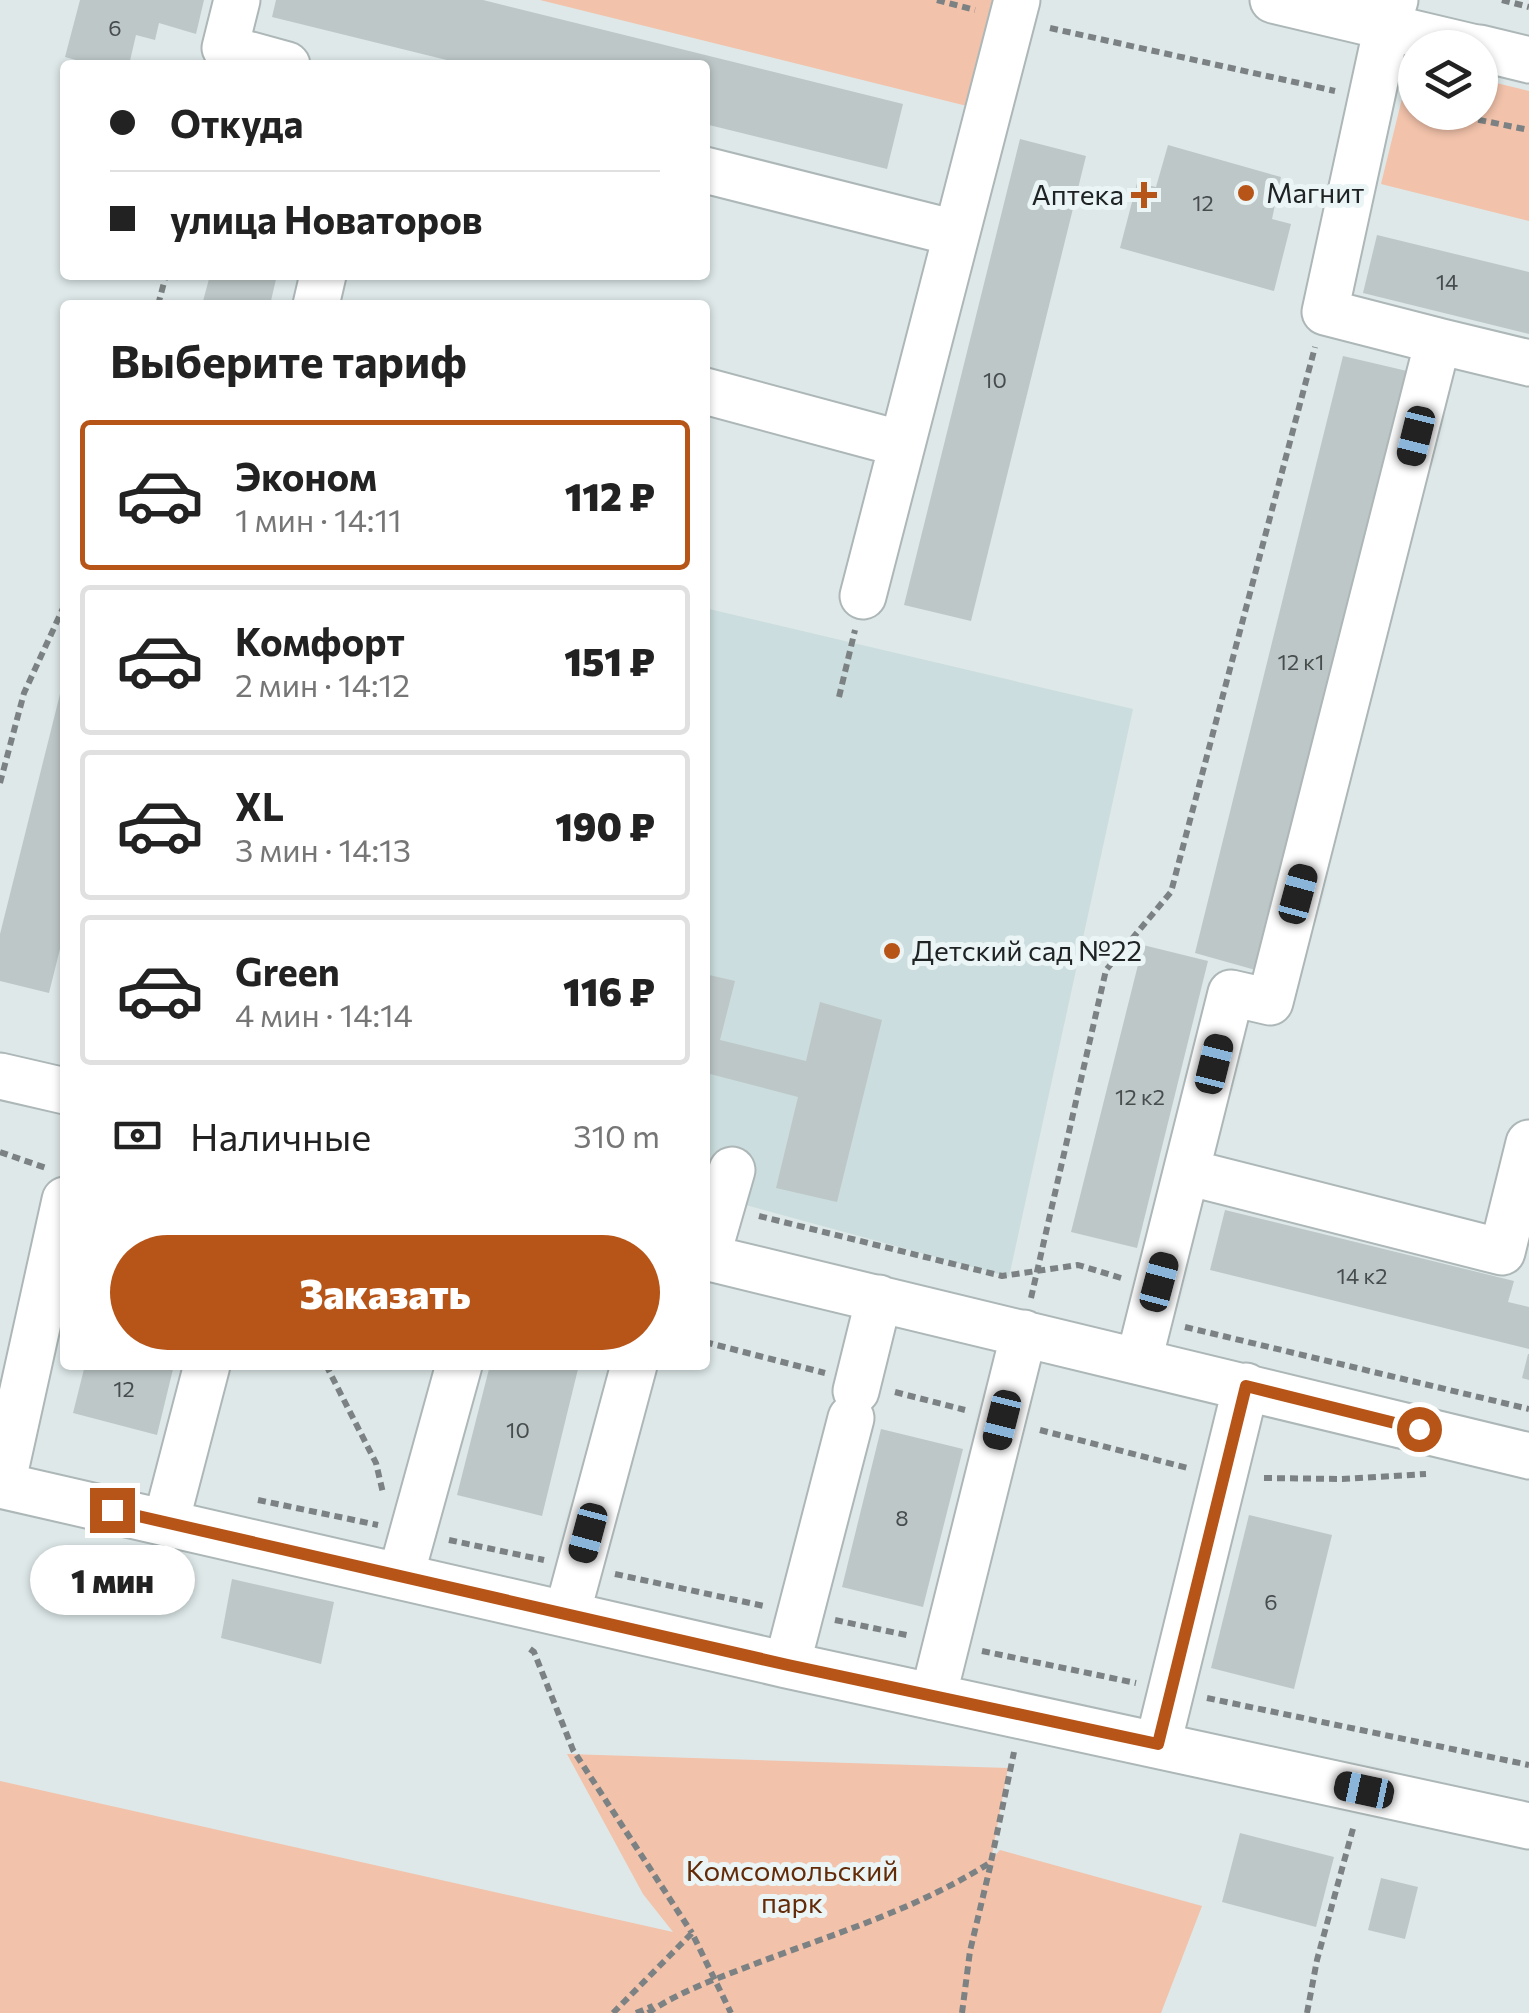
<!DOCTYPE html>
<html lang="ru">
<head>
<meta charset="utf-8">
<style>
	:root { --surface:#fff; --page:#f6f6f6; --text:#222; --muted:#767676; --line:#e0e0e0; --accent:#b75519 }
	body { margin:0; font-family:Commissioner,sans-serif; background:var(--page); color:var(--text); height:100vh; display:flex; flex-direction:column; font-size:38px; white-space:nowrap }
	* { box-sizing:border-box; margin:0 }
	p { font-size:32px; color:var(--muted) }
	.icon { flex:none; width:55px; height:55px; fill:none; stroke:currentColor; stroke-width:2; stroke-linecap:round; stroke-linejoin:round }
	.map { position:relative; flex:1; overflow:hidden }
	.details { position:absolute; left:60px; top:300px; width:650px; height:1070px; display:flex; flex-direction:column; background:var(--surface); border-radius:10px; box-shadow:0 2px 8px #0004 }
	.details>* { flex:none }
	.banner { position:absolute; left:60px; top:60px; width:650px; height:220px; border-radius:10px; box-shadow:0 2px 8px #0004; display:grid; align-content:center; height:220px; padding:0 50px; background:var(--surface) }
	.tools { position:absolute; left:1398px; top:30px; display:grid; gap:20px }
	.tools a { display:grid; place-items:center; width:100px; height:100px; border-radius:50%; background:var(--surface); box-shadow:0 2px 8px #0004; font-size:50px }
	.end { position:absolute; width:45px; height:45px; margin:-22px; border:12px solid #b75519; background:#fff; box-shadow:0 0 0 5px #fff }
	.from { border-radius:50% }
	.bubble { position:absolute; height:70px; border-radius:35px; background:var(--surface); box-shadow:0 2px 8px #0004; font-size:32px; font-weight:800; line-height:70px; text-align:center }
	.car { position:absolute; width:30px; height:60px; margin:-30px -15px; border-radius:12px; box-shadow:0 0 8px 2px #0007; background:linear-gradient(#222 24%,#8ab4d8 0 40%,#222 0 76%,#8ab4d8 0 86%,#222 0) }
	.banner b { display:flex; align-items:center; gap:35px; height:95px; font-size:38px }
	.banner b+b { border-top:2px solid var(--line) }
	.banner i { width:25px; height:25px; background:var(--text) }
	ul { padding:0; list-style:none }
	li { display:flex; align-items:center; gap:30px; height:150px; margin:0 20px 15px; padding:0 30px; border:5px solid var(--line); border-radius:10px }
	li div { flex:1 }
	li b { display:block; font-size:38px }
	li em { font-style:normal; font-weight:800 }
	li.active { border-color:var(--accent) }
	li>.icon { width:90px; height:90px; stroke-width:1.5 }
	h2 { padding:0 50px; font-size:45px; line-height:120px }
	.pay { display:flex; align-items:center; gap:25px; height:110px; padding:0 50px; font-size:38px }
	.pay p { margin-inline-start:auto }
	.cta { display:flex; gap:20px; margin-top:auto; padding:20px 50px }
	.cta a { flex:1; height:115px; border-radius:60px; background:var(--accent); color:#fff; font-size:40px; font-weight:800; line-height:115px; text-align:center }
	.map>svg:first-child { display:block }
	.built { fill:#cbddde }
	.green { fill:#f2c2aa }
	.building { fill:#bdc7c7 }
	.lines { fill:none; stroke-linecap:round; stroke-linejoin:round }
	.minor-casing { stroke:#adb7b7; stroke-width:49 }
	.path { stroke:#7c8283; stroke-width:6; stroke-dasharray:8 5; stroke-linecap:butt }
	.minor { stroke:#fff; stroke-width:45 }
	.route { stroke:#b75519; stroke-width:12 }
	.poi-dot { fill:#b75519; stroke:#ebf5f6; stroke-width:4 }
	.labels { text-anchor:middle; stroke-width:10; stroke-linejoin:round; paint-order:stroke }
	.number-label { font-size:22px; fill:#474c4d }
	.poi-label { font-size:28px; fill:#202324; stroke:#ebf5f6; text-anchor:start }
	.park-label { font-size:28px; fill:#632b08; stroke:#ebf5f6 }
</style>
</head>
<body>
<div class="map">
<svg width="1529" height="2013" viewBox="0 0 1529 2013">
	<rect width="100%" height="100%" fill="#dee8e8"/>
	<path class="built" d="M705,608L1133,709L1009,1277L705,1194Z"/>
	<path class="green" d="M540,0H992L967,106Z
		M1411,62L1415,63V112H1480V79L1529,91V221L1381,184Z
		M567,1754L1008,1768L991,1860L1000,1850L1202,1906L1161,2013H0V1781L673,1932L643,1894Z"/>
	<path class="building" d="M80,0H204L196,34L159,23L155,40L136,35L129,65H94L65,57Z
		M276,0H483L903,104L887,169L705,124V65H467L272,17Z
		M1020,139L1086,156L971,621L904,605Z
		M1168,145L1281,177L1272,219L1291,224L1274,291L1120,248L1137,183L1156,187Z
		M1377,235L1529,272V334L1363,293Z
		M210,275H277L270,305H202Z
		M1343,356L1407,371L1259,971L1195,953Z
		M61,690L65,691V929L49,993L0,981V934Z
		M1143,945L1208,961L1137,1248L1071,1232Z
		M705,974L735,981L720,1040L806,1061L820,1002L882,1020L837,1202L776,1188L798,1097L710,1074L705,1088Z
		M1225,1210L1514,1281L1508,1302L1529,1307V1349L1210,1270Z
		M1528,1354H1529V1380L1522,1378Z
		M85,1365H174L157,1435L73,1413Z
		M490,1365H579L542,1516L457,1495Z
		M881,1429L963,1449L923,1607L842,1587Z
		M1249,1515L1332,1535L1294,1689L1211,1668Z
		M232,1579L334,1602L321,1664L221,1638Z
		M1240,1833L1334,1857L1316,1927L1222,1902Z
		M1381,1878L1418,1887L1405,1939L1368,1930Z"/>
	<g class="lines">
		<g class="minor-casing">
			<path id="minor" d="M237,0L225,48L287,65
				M1273,0L1476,48
				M1480,48L1529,60
				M705,170L955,233
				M316,305L323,275
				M1438,341L1529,363
				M705,391L902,444
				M863,596L1017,0
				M0,1076L65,1091
				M1187,1172L1502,1252L1529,1143
				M705,1257L1529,1456
				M707,1257L732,1170
				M1139,1360L1231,993L1270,1002L1438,341L1325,312L1387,26L1395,0
				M856,1391L879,1298
				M0,1485L787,1665L1529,1826
				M2,1485L65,1200
				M166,1522L207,1365
				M401,1575L459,1365
				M567,1614L634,1365
				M787,1665L851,1418
				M933,1697L1024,1333
				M1158,1744L1246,1386"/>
		</g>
		<path class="path" d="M937,0L975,10
			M1502,0L1529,7
			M1050,28L1335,91
			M1440,112L1529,130
			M158,305L166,275
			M839,697L855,630
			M0,783L24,693L65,604
			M0,1152L46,1168
			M759,1216L1002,1276L1078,1265L1121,1278
			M1031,1298L1106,970L1171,892L1315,347
			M1185,1327L1529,1409
			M705,1342L825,1373
			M326,1365L376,1463L383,1493
			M895,1392L965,1410
			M1040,1430L1188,1468
			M1264,1478L1342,1479L1426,1474
			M258,1500L378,1525
			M449,1540L544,1560
			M615,1574L764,1606
			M835,1620L911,1636
			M530,1649L534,1652L573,1750L692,1933
			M982,1651L1136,1683
			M1207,1698L1529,1765
			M613,2013L692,1933L731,2013
			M636,2013L653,2006
			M648,2013C680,1991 716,1979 752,1965C833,1934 918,1909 991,1862L1014,1752
			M962,2013L970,1951L991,1863
			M1307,2013L1317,1960L1354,1825"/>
		<use href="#minor" class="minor"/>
	</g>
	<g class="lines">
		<path class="route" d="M112,1510L788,1665L1158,1744L1246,1386L1419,1429"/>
	</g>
	<g class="poi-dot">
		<circle cx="1246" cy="193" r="10"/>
		<path d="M1139 180h10v10h10v10h-10v10h-10v-10h-10v-10h10z"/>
		<circle cx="892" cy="951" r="10"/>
	</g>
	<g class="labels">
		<g class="number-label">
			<text x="115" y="36">6</text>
			<text x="1203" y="211">12</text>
			<text x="1447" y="290">14</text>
			<text x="995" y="388">10</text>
			<text x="1301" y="670">12 к1</text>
			<text x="1140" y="1105">12 к2</text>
			<text x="1362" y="1284">14 к2</text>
			<text x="124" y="1397">12</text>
			<text x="518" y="1438">10</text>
			<text x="902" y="1526">8</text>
			<text x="1271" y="1610">6</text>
		</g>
		<g class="poi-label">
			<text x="1266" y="203">Магнит</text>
			<text x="1124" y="205" text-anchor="end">Аптека</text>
			<text x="912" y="961">Детский сад №22</text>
		</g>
		<g class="park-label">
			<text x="792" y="1881">Комсомольский<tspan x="792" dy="32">парк</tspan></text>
		</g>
	</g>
</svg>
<div class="tools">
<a><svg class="icon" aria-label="layers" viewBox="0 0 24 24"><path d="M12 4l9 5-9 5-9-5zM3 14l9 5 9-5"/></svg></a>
</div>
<i class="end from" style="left:1419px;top:1429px"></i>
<i class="end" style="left:112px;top:1510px"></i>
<div class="bubble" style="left:30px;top:1545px;width:165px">1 мин</div>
<i class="car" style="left:1416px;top:436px;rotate:194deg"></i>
<i class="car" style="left:1298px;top:894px;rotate:15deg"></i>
<i class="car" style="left:1214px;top:1064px;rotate:14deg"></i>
<i class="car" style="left:1159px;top:1282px;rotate:15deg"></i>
<i class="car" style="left:1002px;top:1420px;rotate:194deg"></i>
<i class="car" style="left:588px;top:1533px;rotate:195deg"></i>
<i class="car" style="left:1364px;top:1790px;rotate:282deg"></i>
<div class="banner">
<b><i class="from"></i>Откуда</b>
<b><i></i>улица Новаторов</b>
</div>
<section class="details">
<h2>Выберите тариф</h2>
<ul>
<li class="active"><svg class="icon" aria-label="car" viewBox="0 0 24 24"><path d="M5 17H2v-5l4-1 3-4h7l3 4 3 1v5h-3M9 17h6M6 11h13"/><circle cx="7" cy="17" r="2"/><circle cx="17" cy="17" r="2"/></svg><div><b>Эконом</b><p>1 мин · 14:11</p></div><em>112 ₽</em></li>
<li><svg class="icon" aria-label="car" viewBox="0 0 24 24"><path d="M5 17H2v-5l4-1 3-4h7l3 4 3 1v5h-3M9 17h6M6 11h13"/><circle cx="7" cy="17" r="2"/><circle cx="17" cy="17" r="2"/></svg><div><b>Комфорт</b><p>2 мин · 14:12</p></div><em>151 ₽</em></li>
<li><svg class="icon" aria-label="car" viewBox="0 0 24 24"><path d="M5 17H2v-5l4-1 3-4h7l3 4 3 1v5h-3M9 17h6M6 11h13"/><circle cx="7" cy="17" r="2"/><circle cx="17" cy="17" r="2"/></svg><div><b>XL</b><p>3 мин · 14:13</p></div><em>190 ₽</em></li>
<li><svg class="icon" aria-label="car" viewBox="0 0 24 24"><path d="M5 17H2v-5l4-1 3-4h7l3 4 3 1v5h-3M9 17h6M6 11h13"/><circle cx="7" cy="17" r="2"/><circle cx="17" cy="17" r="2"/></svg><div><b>Green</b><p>4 мин · 14:14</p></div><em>116 ₽</em></li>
</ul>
<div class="pay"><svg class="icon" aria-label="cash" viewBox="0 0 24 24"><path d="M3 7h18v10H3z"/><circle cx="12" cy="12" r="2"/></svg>Наличные<p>310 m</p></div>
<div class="cta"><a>Заказать</a></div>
</section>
</div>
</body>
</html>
